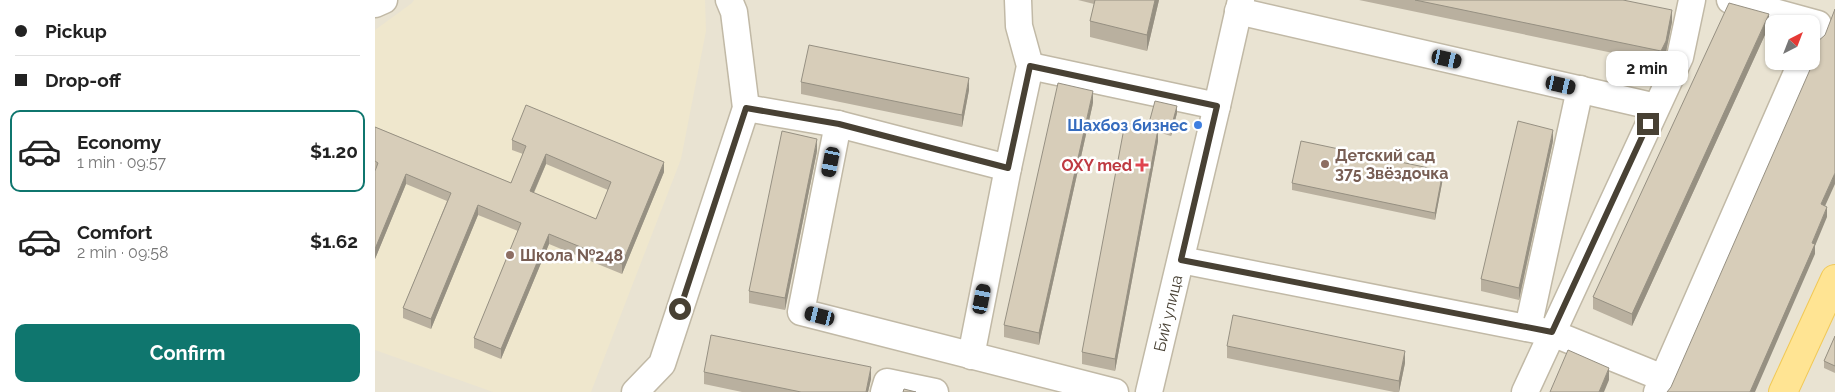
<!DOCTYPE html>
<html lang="en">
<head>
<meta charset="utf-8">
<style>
	:root { --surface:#fff; --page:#f6f6f6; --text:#222; --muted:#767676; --line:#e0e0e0; --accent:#0f766e }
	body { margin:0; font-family:Raleway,sans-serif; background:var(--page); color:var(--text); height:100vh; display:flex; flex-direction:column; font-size:19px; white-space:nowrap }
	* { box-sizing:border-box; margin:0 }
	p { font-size:16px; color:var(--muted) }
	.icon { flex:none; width:28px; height:28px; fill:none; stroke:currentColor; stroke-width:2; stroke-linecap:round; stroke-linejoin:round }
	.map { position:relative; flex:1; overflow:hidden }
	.drawer { display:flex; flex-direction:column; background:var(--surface); width:375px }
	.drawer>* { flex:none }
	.guide { display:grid; align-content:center; height:110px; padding:0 15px; background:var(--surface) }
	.needle { width:32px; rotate:42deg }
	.controls { position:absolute; left:1390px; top:15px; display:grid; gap:10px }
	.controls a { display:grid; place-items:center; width:55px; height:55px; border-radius:10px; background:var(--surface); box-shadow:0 1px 4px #0004; font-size:25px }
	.end { position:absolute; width:22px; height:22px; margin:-11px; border:6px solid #484134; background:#fff; box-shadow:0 0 0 2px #fff }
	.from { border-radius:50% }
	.bubble { position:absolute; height:35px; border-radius:10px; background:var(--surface); box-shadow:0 1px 4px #0004; font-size:16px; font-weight:700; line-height:35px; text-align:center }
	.car { position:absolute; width:15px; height:30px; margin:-15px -8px; border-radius:6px; box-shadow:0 0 4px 1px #0007; background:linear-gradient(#222 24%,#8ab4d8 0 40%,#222 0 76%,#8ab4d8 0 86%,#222 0) }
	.guide b { display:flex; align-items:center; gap:18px; height:48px; font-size:19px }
	.guide b+b { border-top:1px solid var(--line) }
	.guide i { width:12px; height:12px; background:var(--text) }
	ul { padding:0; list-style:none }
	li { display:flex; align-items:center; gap:15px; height:82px; margin:0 10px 8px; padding:0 5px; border:2px solid transparent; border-radius:10px }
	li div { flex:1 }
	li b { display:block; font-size:19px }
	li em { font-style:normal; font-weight:700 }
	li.current { border-color:var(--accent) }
	li>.icon { width:45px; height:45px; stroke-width:1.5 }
	.primary-button { display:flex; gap:10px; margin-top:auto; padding:10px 15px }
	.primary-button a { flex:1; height:58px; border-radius:10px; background:var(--accent); color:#fff; font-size:20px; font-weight:700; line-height:58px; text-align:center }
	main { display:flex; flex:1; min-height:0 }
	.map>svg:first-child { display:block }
	.residential { fill:#e9e3d2; fill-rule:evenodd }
	.education { fill:#efe7cd }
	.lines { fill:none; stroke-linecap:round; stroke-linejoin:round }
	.minor-casing { stroke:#c1b9a6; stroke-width:29 }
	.major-casing { stroke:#f1c956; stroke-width:30 }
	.minor { stroke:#fff; stroke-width:26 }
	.major { stroke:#ffe493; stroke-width:28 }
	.wall { fill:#b9b09f; fill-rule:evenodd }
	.shaded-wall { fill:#969082 }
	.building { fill:#d7cdb9; stroke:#969082; fill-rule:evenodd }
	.route { stroke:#484134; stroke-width:6 }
	.shop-dot { fill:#3f7fe0; stroke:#fff; stroke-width:2 }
	.education-dot { fill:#8d6e63; stroke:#fff; stroke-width:2 }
	.health-dot { fill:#e0444e; stroke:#fff; stroke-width:2 }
	.labels { text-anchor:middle; stroke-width:5; stroke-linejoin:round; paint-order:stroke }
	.shop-label { font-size:16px; font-weight:bold; fill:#366cbe; stroke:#fff; text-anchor:end }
	.education-label { font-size:16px; font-weight:bold; fill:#785e54; stroke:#fff; text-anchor:start }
	.health-label { font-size:16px; font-weight:bold; fill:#be3a42; stroke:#fff; text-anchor:end }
	.street-label { font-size:16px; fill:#484134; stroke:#fff }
</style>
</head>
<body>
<main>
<section class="drawer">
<div class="guide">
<b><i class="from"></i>Pickup</b>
<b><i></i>Drop-off</b>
</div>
<ul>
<li class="current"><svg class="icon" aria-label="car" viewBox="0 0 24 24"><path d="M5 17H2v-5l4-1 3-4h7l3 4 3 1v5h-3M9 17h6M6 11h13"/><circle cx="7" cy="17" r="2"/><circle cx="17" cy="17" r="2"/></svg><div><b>Economy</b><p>1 min · 09:57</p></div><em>$1.20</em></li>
<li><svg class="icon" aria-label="car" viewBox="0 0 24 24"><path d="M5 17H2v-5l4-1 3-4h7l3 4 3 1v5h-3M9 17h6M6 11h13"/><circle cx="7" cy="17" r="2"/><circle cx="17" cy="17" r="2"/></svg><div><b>Comfort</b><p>2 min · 09:58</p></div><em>$1.62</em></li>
</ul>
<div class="primary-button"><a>Confirm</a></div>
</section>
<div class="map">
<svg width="1460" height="392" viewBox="0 0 1460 392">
	<rect width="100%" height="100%" fill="#f4f0e5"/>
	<path class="residential" d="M0,0H1460V392H0ZM1399,24H1436V61H1399Z"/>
	<path class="education" d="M39,0H330L331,31L306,159L216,392H118L0,350V30L37,3Z"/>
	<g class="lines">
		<g class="minor-casing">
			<g id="minor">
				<path d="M1355,0L1443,24L1436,40"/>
				<path d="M0,4L9,0"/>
				<path d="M863,11L1281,107"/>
				<path d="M655,66L842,106"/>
				<path d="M371,108L463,124L633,168"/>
				<path d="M463,124L426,312L740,392"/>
				<path d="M806,260L1177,333L1288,378"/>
				<path d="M1153,328L1205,89"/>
				<path d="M596,356L633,168L655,66L644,26L643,0"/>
				<path d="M260,392L287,364L371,108L359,12L354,0"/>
				<path d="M509,392L512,382L560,392"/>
				<path id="s1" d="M774,392L842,106L866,0"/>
				<path d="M1150,392L1305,57L1317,0"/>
				<path d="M1282,392L1427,61"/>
			</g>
		</g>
		<g class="major-casing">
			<path id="major" d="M1408,392L1460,279"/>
		</g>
		<use href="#minor" class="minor"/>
		<use href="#major" class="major"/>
	</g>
	<path class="wall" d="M703,0H784L772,51L715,37V21L719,4Z
		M984,0H1248L1297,22L1291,52L1286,63Z
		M1394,26L1257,326L1218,309V297Z
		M426,82L594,90L587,127L426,94Z
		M718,103L664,345L629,337V325Z
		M802,113L796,136L783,132V141L740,371L707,364V352L774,128V123Z
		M0,127L136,183L148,154L137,150V140L289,172L247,274L174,244L126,359L99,348V338L143,231L103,215L56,329L28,318V308L72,201L31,184L0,259ZM171,164L233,190L221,219L159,193Z
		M1178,141L1144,300L1106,291V279Z
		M442,151L410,310L374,303V291Z
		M1068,178L1060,220L917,190V183Z
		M1460,336V373L1449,368V361Z
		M852,346L1030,363L1024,392H1019L852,358Z
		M329,372L496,379L493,392H367L329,384Z"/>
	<path class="shaded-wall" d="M780,0H784L772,51V35Z
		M1297,10V22L1291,52L1286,63V51Z
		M1394,14V26L1257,326V314Z
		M594,78V90L587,127V115Z
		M718,91V103L664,345V333Z
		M802,106V113L796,136V128Z
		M783,129V141L740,371V359Z
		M1178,130V141L1144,300V288Z
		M442,139V151L410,310V298Z
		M171,154V164L155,201V191Z
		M289,162V172L247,274V264Z
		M1068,171V178L1060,220V213Z
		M1460,173V184L1446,215V204Z
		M31,174V184L0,259V249Z
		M103,205V215L56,329V319Z
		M1452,207V217L1440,246V254L1380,392H1375Z
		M174,234V244L126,359V349Z
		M1030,351V363L1024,392V381Z
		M496,367V379L493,392H491Z
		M1234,368V380L1229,392H1224Z"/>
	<path class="building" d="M720,0H780L772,35L715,21Z
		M1040,0H1248L1297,10L1291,41L1286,51Z
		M1354,3L1394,14L1257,314L1218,297Z
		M1460,9V173L1446,204L1452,207L1437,243L1440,244L1375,392H1292L1296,387L1441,56L1442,42L1450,35Z
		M434,45L594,78L587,115L426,82Z
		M683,83L718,91L664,333L629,325Z
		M780,101L802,106L796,128L774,123Z
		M151,105L289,162L247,264L174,234L126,349L99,338L146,223L103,205L56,319L28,308L76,193L31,174L0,249V171L3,163L0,161V127L136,183L151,146L137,140ZM171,154L236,182L221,219L155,191Z
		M1143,121L1178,130L1144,288L1106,279Z
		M750,123L783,129L740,359L707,352Z
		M407,131L442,139L410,298L374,291Z
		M926,141L1068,171L1060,213L917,183Z
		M858,315L1030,351L1024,381L852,346Z
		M336,335L496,367L491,392H426L329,372Z
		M1460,336V366L1449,361Z
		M1193,350L1234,368L1224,392H1175Z
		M529,389L541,392H528Z"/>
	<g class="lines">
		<path class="route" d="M305,309L371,108L464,124L633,168L655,66L842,106L806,260L1177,332L1273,124"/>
	</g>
	<circle class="shop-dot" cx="823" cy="125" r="5"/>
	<g class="education-dot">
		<circle cx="950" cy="164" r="5"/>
		<circle cx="135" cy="255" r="5"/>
	</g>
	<path class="health-dot" d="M764.5 157.5h5v5h5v5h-5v5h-5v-5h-5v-5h5z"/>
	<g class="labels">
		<g class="shop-label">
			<text x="813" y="131">Шахбоз бизнес</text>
		</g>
		<g class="education-label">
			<text x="960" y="161">Детский сад<tspan x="960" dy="18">375 Звёздочка</tspan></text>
			<text x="145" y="261">Школа №248</text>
		</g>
		<g class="health-label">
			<text x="757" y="171">OXY med</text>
		</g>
		<g class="street-label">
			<text dy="6" stroke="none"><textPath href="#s1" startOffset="81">Бий улица</textPath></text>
		</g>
	</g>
</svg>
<div class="controls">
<a><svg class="needle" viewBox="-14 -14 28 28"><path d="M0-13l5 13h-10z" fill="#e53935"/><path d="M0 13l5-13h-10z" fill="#767676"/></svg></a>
</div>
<i class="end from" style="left:305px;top:309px"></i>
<i class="end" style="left:1273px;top:124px"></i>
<div class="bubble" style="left:1231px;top:51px;width:82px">2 min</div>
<i class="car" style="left:1072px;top:59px;rotate:103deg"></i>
<i class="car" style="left:1186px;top:85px;rotate:103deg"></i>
<i class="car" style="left:456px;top:162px;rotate:191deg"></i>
<i class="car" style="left:607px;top:299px;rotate:11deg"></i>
<i class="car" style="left:445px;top:316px;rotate:284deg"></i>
</div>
</main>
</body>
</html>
